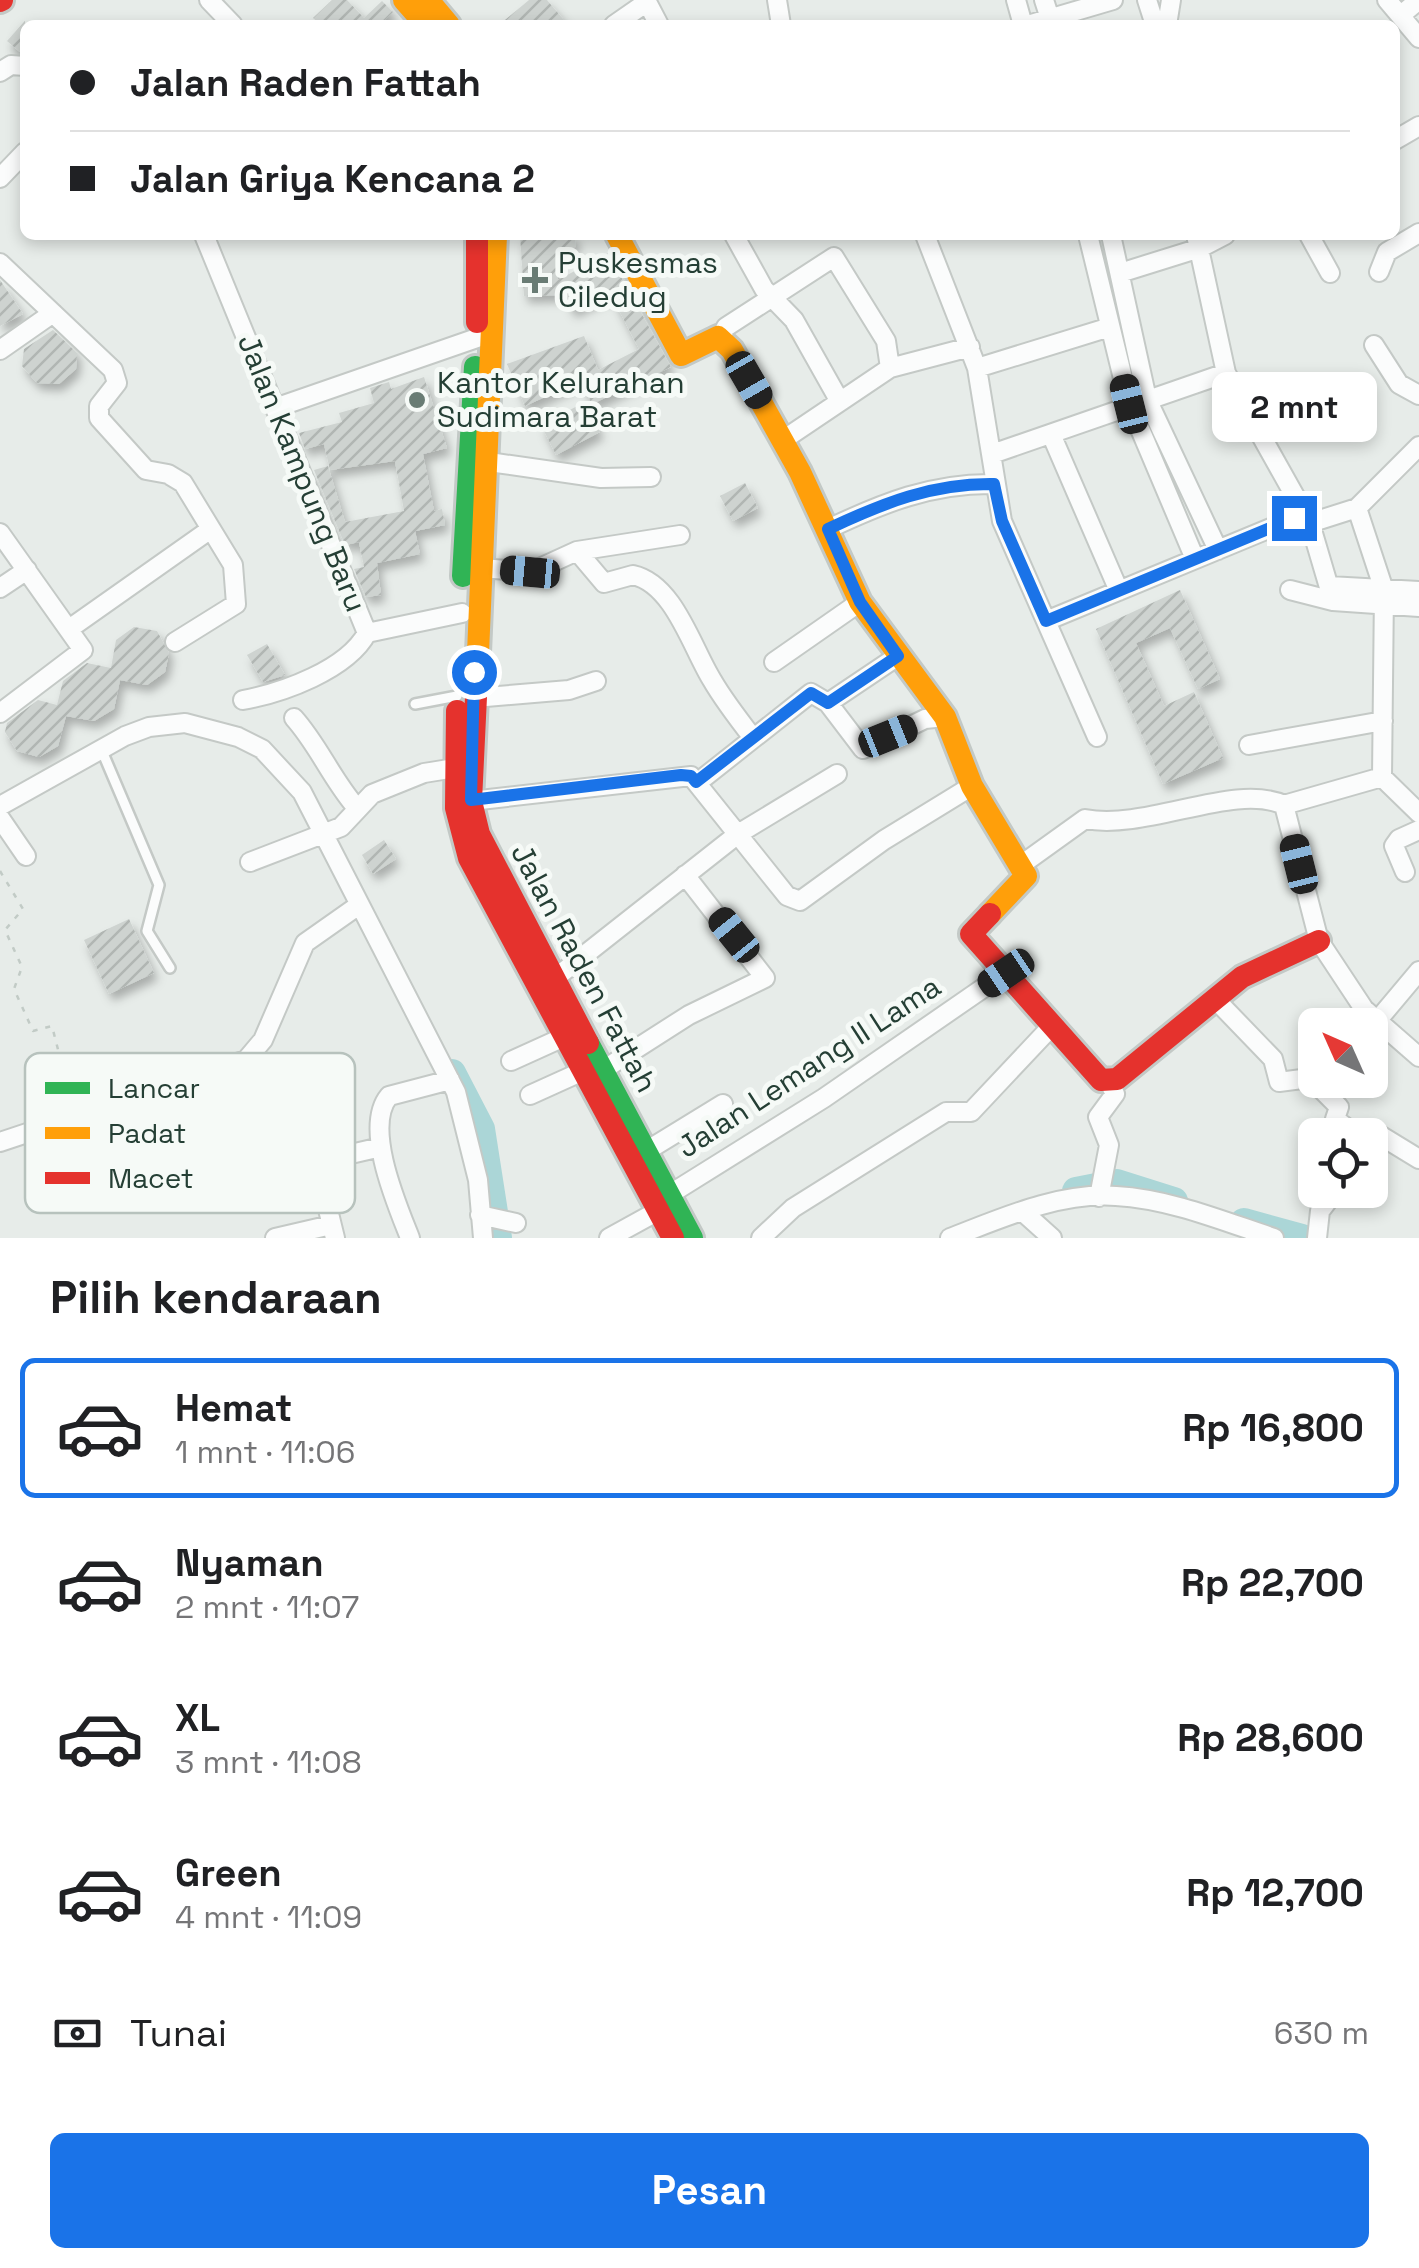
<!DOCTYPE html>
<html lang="id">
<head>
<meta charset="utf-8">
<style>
	:root { --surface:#fff; --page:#f6f6f6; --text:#202124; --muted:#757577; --line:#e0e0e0; --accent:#1a73e8 }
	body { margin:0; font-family:"Space Grotesk",sans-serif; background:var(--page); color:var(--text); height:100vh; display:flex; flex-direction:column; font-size:38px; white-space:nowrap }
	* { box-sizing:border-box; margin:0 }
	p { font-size:32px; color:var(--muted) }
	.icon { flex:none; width:55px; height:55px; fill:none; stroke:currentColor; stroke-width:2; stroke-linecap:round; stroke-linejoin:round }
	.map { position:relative; height:1238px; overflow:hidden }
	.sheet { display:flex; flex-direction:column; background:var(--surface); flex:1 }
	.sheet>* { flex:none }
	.banner { position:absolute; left:20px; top:20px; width:1380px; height:220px; border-radius:15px; box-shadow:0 5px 15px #0003; display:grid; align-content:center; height:220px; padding:0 50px; background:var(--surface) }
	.needle { width:65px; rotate:315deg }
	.buttons { position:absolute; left:1298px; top:1008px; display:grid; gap:20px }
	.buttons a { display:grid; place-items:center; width:90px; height:90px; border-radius:15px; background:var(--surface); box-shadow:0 5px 15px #0003; font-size:50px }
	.end { position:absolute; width:45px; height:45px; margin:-22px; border:12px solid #1a73e8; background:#fff; box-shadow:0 0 0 5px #fff }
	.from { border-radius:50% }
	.bubble { position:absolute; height:70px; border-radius:15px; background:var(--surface); box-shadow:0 5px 15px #0003; font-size:32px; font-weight:600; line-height:70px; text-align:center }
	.car { position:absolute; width:30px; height:60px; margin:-30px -15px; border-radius:12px; box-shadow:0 0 8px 2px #0007; background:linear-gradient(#222 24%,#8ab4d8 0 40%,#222 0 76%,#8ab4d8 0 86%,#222 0) }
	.banner b { display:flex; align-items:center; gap:35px; height:95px; font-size:38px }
	.banner b+b { border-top:2px solid var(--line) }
	.banner i { width:25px; height:25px; background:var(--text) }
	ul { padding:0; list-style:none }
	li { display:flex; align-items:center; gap:30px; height:140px; margin:0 20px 15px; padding:0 30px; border:5px solid transparent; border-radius:15px }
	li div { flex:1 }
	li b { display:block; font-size:38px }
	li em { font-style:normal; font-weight:600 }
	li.current { border-color:var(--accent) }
	li>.icon { width:90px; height:90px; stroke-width:1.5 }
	h2 { padding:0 50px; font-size:45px; line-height:120px }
	.pay { display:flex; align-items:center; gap:25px; height:110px; padding:0 50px; font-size:38px }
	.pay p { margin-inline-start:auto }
	.primary-button { display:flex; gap:20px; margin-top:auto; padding:20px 50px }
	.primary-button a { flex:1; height:115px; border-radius:15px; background:var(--accent); color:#fff; font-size:40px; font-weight:600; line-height:115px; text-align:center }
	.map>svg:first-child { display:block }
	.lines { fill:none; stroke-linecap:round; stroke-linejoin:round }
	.river { stroke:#abd6d7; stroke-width:28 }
	.building { fill:url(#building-hatch); filter:url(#shadow) }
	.lane-casing { stroke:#c4c9c6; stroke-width:14 }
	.street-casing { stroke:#c4c9c6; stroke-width:22 }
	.fast-casing { stroke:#c3c9c6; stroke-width:28 }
	.slow-casing { stroke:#c3c9c6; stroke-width:28 }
	.jam-casing { stroke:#c3c9c6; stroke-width:28 }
	.path { stroke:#c2cbc6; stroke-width:2.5; stroke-dasharray:5 8; stroke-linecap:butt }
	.lane { stroke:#fbfcfc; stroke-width:9 }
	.street { stroke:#fbfcfc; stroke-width:18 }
	.fast { stroke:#30b455; stroke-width:22 }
	.slow { stroke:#ff9f0a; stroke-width:22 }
	.jam { stroke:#e5322d; stroke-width:22 }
	.route { stroke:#1a73e8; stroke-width:12 }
	.poi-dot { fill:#697c74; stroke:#f6faf7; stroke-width:4 }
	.labels { text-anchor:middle; stroke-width:10; stroke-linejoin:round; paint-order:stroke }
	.poi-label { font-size:30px; fill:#253f35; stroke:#f6faf7; text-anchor:start }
	.street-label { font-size:30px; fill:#253f35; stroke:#f6faf7 }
	.key { fill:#f6faf7; stroke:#b7c2bd; stroke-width:2.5 }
	.key-label { font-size:28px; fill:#253f35 }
</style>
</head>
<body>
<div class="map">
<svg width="1419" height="1238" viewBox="0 0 1419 1238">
	<defs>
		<pattern id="building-hatch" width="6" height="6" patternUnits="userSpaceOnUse" patternTransform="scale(2.5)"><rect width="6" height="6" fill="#ced3d0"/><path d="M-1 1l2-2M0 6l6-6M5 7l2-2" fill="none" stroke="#b1b6b3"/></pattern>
		<filter id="shadow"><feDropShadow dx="4" dy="7" stdDeviation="5" flood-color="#0004"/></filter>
	</defs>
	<rect width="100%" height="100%" fill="#e7ece9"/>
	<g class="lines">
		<path class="river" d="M452,1073L481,1129L498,1238
			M1076,1191L1117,1183L1174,1201
			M1244,1222L1302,1238"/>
	</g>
	<path class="building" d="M332,0H347L364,18L382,1L393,12L380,25H321L313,18Z
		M529,0H547L568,25H499Z
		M25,21V46L20,52L7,41Z
		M520,235H575L576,247L558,248V280L608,253L671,367L592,404L580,381L525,406L507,364L584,336L598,370L639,349L610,293L572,311L564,295L524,296Z
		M0,280L23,314L0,326Z
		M53,330L77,353L76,369L59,384L37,383L22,366L24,349Z
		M424,377L447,448L423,454L434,511L442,509L445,525L415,531L420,554L377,563L381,595L366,597L354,569L364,567L359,542L345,545L314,470L328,466L345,522L404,511L395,461L330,470L324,444L305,449L299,433L342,422L339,413L374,403L370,388L389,382L391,389Z
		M585,402L600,432L556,455L541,425Z
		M745,483L758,508L733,521L720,496Z
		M1180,590L1220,679L1198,689L1170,628L1136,643L1164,706L1194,692L1223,758L1163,784L1096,629Z
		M134,627L157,631L169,653L165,672L147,685L120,680L114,709L94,721L66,716L58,746L39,757L17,751L5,732L7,723L38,700L57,705L63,681L87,663L111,668L116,640Z
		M267,644L285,675L263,682L247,655Z
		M384,840L396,859L373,874L362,855Z
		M129,919L154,973L109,994L84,940Z"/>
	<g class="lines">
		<g class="lane-casing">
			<path id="lane" d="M415,704L457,696
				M102,751L159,885L147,931L170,968"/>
		</g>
		<g class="street-casing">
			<path id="street" d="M209,0L233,25
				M646,0L659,25
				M777,0L781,25
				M1016,0L1023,25
				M1044,0L1052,25
				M1147,0L1155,25
				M1387,0L1419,38
				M1401,15L1419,0
				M614,25L647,2
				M1028,25L1113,0
				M1167,25L1171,0
				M0,72L11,65L25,66
				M1395,140L1419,126
				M0,178L25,152
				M204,235L367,633
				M734,235L764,289L794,320L839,400
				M925,235L977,368L1002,521L1097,737
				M1088,235L1129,403L1195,559
				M1111,235L1147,399L1218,550
				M1196,235L1226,373L1310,523L1333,601
				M1309,235L1330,273
				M0,263L113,370L117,383L99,406V418L146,470L168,474L183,483L233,565L236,604L175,642
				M1379,272L1387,252L1419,233
				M1120,273L1200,248L1225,235
				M721,337L726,327L834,257L886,341L890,368
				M1374,345L1399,384L1419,395
				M0,350L53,313
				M977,368L1110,327
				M275,408L477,338
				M1051,434L1119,591
				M783,440L890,368L970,347
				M1419,446L1357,508L1384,590L1382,777L1419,813
				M992,454L1226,373
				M489,462L601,478L651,477
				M1310,523L1357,508
				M828,529C883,503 932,483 994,484
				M0,533L83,650L0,713
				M577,551L604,583L633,575C674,584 692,648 712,680C723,699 739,720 753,738
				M481,568L531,572L577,551L680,535
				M1329,586L1419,591
				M0,588L27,570
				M1290,590L1333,601L1419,607
				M1046,621L1302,515
				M69,629L208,531
				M367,633L462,613
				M774,662L860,602
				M474,698L569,690L596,681
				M243,700C282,693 347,670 367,633
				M828,703L863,749L925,719L945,717
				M294,718C319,746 331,778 356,807
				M1249,745L1383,721
				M697,783L811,693L828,703L898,656
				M471,801L691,776L787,896L800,901L884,840L972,786
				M1284,805L1319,941L1364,1009L1419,1057
				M0,806L125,736L149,727L185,723L238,737L262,749L302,792L456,1092L478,1180L483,1238
				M0,818L26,856
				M250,862L341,827L372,794L424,773L455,768
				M1021,865L1085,819C1147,831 1234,782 1284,805L1382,777
				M1405,872L1394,846L1399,839L1419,830
				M554,979L738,834L837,774
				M1217,1001L1273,1059L1279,1082L1302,1079L1321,1089L1339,1107L1335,1119L1356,1135
				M1377,1021L1419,971
				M511,1061L564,1037
				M603,1070L689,1015L765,978L685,875
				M530,1095L583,1071
				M310,1136L335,1238
				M1370,1141L1378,1134L1419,1159
				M0,1142L246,1060L263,1040L305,943L359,905
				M648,1150L723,1104
				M316,1162L381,1147
				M1099,1197L1109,1145L1098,1117L1115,1094L1109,1082
				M659,1201L824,1098L1005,973
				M1022,1211L1052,1238
				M480,1215L516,1223
				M275,1238L331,1225
				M410,1238C397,1205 363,1127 389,1096L450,1080
				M609,1238L658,1211
				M761,1238L793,1208L946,1112H971L1051,1027
				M950,1238C1002,1218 1059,1192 1116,1196C1170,1199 1223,1221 1274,1238
				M1317,1238L1320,1211L1336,1190"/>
		</g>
		<g class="fast-casing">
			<path id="fast" d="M463,576L475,367
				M588,1043L692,1238"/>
		</g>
		<g class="slow-casing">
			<path id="slow" d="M404,0L426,25
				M428,0L449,25
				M617,235L681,355L718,337L732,350L800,472L860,602L945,717L972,786L1026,876L990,914
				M477,676L496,235"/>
		</g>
		<g class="jam-casing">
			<path id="jam" d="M0,1L2,0
				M477,235V322
				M477,676L471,801L479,834L588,1043
				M457,711L456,808L469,858L673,1238
				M990,914L971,934L1101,1080L1117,1079L1242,977L1319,941"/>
		</g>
		<path class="path" d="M0,871L23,909L5,930L22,967L14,989L33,1031L52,1026L65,1077H86L93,1095"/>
		<use href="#lane" class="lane"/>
		<use href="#street" class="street"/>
		<use href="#fast" class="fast"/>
		<use href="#slow" class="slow"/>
		<use href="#jam" class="jam"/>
	</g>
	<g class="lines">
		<path class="route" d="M474,672L471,800L681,775L691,776L696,782L811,693L828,703L898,656L860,602L828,529C883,503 933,483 994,484L1002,521L1046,621L1294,518"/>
	</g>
	<g class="poi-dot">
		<path d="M530 265h10v10h10v10h-10v10h-10v-10h-10v-10h10z"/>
		<circle cx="417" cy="400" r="10"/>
	</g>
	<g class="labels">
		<g class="poi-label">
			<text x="558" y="273">Puskesmas<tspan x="558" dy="34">Ciledug</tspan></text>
			<text x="437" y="393">Kantor Kelurahan<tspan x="437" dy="34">Sudimara Barat</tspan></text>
		</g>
		<g class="street-label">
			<text transform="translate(302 473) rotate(68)" y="10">Jalan Kampung Baru</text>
			<text transform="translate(584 968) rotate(62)" y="10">Jalan Raden Fattah</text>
			<text transform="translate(809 1067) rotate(-33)" y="10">Jalan Lemang II Lama</text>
		</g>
	</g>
	<rect x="25" y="1053" width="330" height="160" rx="15" class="key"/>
	<rect x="45" y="1082" width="45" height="12" fill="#30b455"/>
	<rect x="45" y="1127" width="45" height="12" fill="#ff9f0a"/>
	<rect x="45" y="1172" width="45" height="12" fill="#e5322d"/>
	<g class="key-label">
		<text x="108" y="1098">Lancar</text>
		<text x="108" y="1143">Padat</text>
		<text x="108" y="1188">Macet</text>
	</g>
</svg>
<div class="buttons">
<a><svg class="needle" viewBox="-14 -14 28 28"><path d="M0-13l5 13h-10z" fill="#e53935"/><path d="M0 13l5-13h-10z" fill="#757577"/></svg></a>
<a><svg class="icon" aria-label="locate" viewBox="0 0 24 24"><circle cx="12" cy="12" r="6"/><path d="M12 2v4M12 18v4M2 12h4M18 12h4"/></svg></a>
</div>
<i class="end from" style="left:474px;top:672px"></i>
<i class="end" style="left:1294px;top:518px"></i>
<div class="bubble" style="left:1212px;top:372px;width:165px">2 mnt</div>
<i class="car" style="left:749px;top:380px;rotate:150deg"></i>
<i class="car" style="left:1129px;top:404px;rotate:346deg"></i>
<i class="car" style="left:530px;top:572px;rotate:275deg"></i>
<i class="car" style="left:888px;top:736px;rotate:68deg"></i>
<i class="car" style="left:1299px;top:864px;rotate:346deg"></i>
<i class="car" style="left:734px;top:935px;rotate:321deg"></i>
<i class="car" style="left:1006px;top:973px;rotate:236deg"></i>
<div class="banner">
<b><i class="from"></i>Jalan Raden Fattah</b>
<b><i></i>Jalan Griya Kencana 2</b>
</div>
</div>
<section class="sheet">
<h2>Pilih kendaraan</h2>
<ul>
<li class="current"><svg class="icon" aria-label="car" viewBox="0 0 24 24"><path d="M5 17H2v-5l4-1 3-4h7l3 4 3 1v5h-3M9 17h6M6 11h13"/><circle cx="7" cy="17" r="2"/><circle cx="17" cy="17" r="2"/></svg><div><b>Hemat</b><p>1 mnt · 11:06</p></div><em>Rp 16,800</em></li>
<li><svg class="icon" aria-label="car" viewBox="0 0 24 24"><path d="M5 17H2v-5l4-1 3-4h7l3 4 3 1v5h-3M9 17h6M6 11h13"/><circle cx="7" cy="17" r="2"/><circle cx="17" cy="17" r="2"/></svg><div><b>Nyaman</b><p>2 mnt · 11:07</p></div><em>Rp 22,700</em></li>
<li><svg class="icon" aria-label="car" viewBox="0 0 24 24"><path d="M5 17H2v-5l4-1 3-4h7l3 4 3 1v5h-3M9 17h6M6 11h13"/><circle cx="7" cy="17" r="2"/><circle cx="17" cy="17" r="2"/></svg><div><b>XL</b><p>3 mnt · 11:08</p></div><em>Rp 28,600</em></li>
<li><svg class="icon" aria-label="car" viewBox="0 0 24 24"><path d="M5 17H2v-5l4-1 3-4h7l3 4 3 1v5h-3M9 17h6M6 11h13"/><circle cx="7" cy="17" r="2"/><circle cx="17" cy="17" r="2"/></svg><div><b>Green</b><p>4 mnt · 11:09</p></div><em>Rp 12,700</em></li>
</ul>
<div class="pay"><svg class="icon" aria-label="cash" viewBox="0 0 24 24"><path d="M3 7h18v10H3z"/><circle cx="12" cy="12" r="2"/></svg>Tunai<p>630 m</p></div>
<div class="primary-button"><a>Pesan</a></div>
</section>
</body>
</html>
